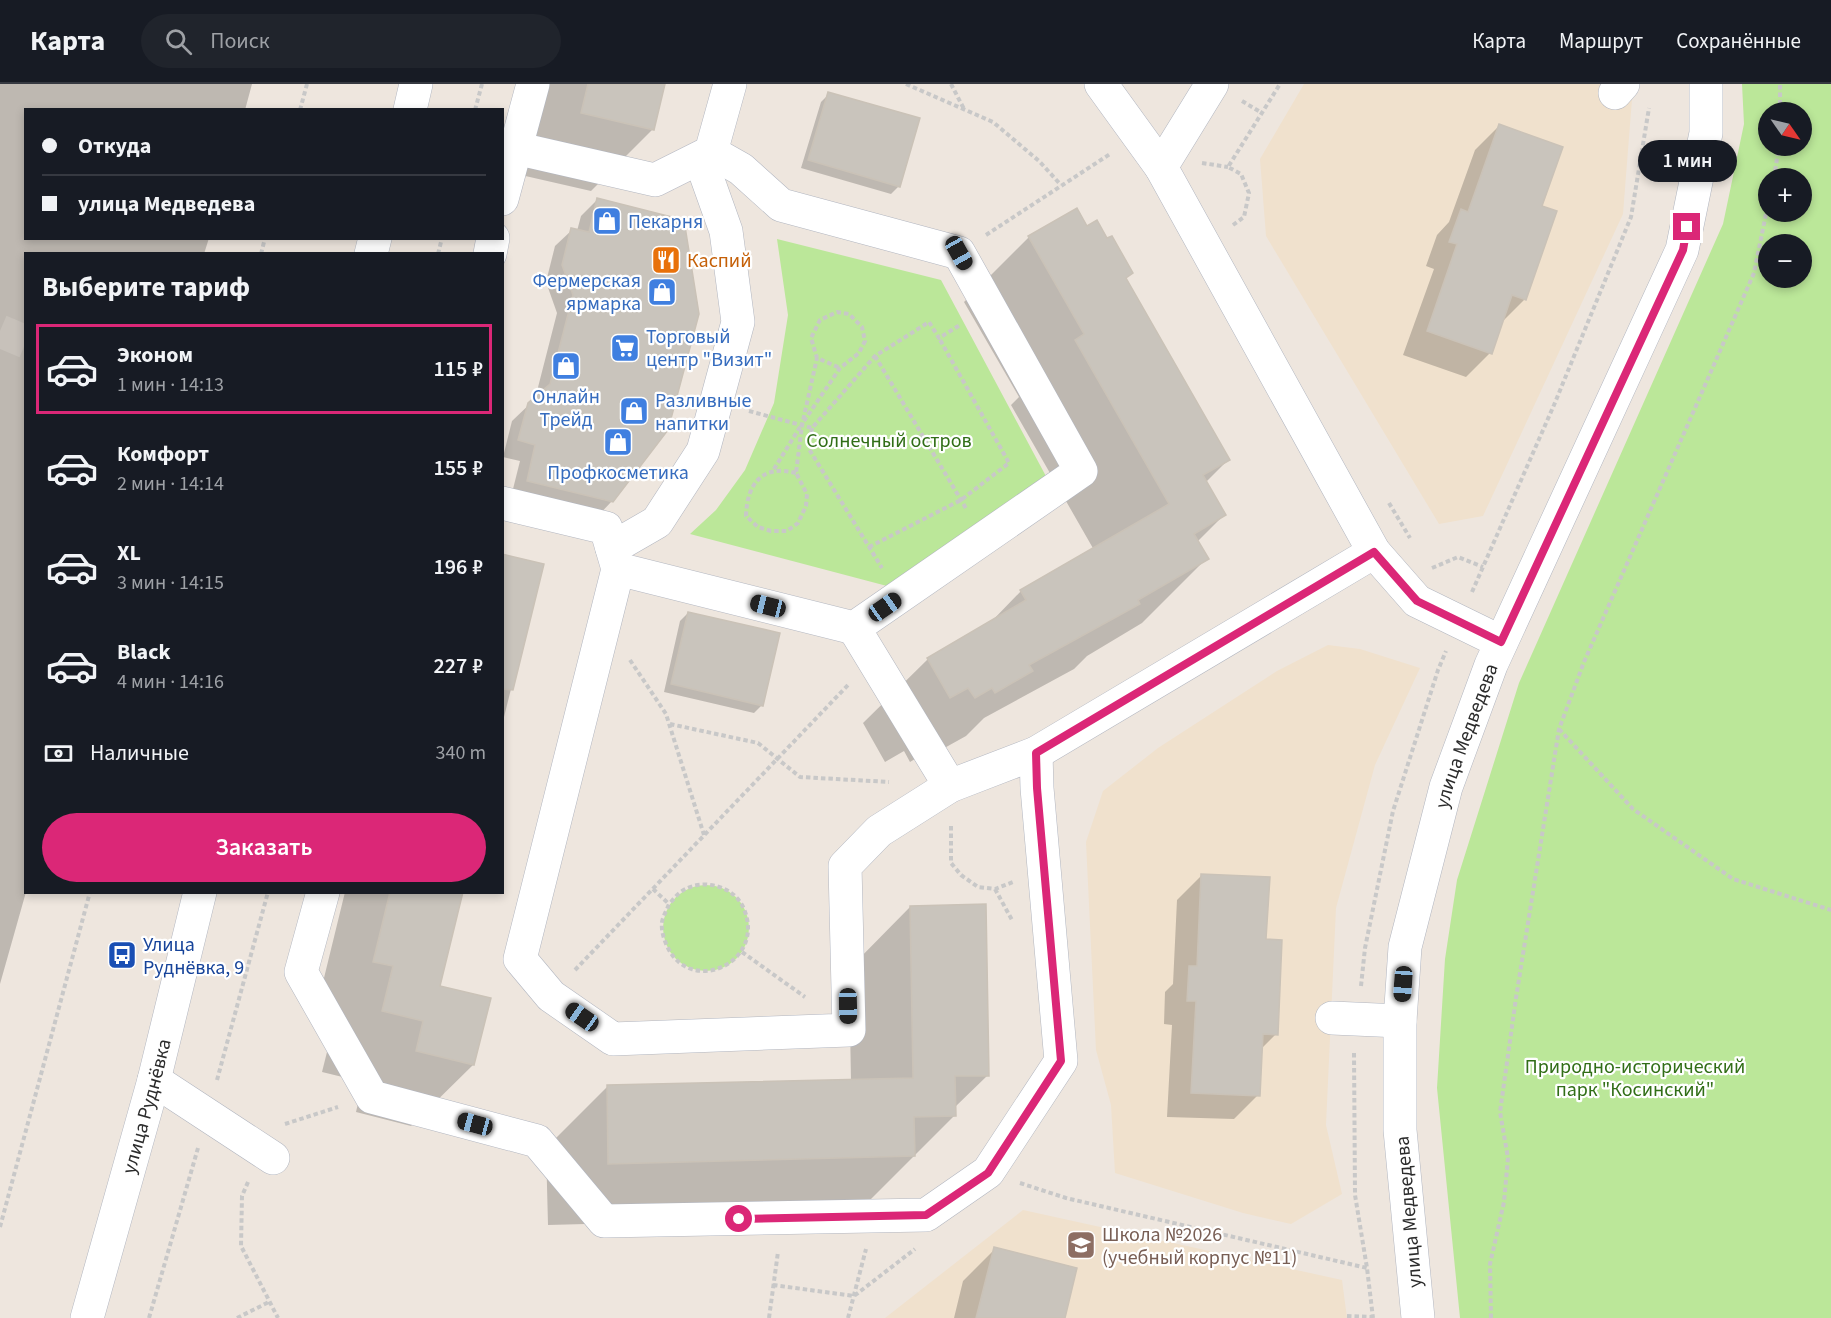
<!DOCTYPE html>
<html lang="ru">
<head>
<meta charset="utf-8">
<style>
	:root { --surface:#171b24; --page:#20242c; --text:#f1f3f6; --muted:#9ea1a6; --line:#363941; --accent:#db2777 }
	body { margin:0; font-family:"Source Sans 3",sans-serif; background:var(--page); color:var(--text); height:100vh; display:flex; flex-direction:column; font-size:22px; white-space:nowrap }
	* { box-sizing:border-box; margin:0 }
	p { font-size:20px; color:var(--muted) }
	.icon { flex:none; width:33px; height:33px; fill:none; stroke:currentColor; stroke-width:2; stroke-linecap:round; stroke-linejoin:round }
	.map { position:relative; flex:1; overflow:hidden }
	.drawer { position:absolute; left:24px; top:168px; width:480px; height:642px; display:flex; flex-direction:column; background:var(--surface); border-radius:0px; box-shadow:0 3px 9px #0003 }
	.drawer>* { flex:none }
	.top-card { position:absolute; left:24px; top:24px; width:480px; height:132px; border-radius:0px; box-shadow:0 3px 9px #0003; display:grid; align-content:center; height:132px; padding:0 18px; background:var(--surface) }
	.needle { width:39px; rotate:124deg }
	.controls { position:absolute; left:1758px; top:18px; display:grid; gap:12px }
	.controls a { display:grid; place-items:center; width:54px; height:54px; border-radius:50%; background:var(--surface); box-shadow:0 3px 9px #0003; font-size:30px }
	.end { position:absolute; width:27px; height:27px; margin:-14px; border:8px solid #db2777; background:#fff; box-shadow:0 0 0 3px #fff }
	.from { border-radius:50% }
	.bubble { position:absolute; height:42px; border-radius:21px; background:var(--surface); box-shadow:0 3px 9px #0003; font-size:20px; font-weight:600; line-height:42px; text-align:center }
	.car { position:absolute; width:18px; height:36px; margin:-18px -9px; border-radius:8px; box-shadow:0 0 4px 2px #0007; background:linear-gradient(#222 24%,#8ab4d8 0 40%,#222 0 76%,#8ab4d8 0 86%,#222 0) }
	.top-card b { display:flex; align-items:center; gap:21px; height:57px; font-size:22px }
	.top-card b+b { border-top:2px solid var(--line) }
	.top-card i { width:15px; height:15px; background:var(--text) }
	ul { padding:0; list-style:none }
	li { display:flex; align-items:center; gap:18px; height:90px; margin:0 12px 9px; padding:0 6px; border:3px solid transparent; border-radius:0px }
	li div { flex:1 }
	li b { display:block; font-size:22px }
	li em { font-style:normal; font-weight:600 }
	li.selected { border-color:var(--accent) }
	li>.icon { width:54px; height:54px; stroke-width:1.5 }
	h2 { padding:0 18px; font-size:27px; line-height:72px }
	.pay { display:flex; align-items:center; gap:15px; height:66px; padding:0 18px; font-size:22px }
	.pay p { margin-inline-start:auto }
	.button { display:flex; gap:12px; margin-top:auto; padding:12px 18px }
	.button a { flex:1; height:69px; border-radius:36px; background:var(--accent); color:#fff; font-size:24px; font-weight:600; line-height:69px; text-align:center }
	header { display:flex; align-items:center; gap:36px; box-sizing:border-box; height:84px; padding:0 30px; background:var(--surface); border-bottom:2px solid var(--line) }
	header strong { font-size:28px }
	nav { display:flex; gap:33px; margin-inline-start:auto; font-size:21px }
	.search { width:420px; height:54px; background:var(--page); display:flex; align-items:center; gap:15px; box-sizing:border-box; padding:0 21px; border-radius:33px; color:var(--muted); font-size:22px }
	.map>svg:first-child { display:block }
	.education { fill:#f0e1cd }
	.green { fill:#bbe799; fill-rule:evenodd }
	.shadow { fill:#0003 }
	.building { fill:#c9c4bc; stroke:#cac2b7; stroke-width:1.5 }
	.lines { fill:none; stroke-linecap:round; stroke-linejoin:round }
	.minor-tunnel { stroke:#c7c1ba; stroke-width:33; stroke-dasharray:33 16; stroke-linecap:butt }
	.minor-casing { stroke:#b2b6c0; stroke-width:34 }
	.path { stroke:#c8c8c8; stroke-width:4; stroke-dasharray:4.5 3; stroke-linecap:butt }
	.minor { stroke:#fff; stroke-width:33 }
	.route { stroke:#db2777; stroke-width:8 }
	.labels { text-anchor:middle; stroke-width:4.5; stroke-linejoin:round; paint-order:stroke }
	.shop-label { font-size:20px; fill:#366cbe; stroke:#fff; text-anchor:start }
	.food-label { font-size:20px; fill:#c56008; stroke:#fff; text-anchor:start }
	.park-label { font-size:20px; fill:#316e17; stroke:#fff }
	.street-label { font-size:20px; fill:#2c2c2c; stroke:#fff }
	.transit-label { font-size:20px; fill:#164399; stroke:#fff; text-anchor:start }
	.education-label { font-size:20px; fill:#785e54; stroke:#fff; text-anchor:start }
</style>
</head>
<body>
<header>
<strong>Карта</strong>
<div class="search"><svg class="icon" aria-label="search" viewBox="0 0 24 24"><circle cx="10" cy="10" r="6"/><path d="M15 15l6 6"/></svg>Поиск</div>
<nav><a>Карта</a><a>Маршрут</a><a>Сохранённые</a></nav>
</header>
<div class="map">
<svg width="1831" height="1234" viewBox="0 0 1831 1234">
	<rect width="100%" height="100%" fill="#eee6de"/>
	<path class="education" d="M1304,0H1608L1605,6L1632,15L1623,130L1483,432L1439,440L1266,152L1260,75Z
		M1328,561L1360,565L1420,584L1375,681L1336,824L1326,1041L1342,1110L1291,1140L1243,1129L1115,1089L1111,1021L1096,966L1086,758L1103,707L1158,664L1277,587Z
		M1023,1126L1342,1196L1347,1234H885Z"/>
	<path class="green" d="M1742,0H1831V1234H1460L1437,1004L1445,875L1457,796L1519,599L1723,140L1744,40ZM1768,28H1802V62H1768ZM1802,94V128H1768V94ZM1768,160H1802V194H1768Z
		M777,155L941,196L1048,396L887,502L690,450L716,426L745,386L774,319L788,231Z
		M663 844a43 43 0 1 1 86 0a43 43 0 1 1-86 0Z"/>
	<path class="shadow" d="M0,0H252L245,26H26V154H209L204,170H26V808L0,900Z
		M542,0H663L653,45L591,107L521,91Z
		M829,10L899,102L891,110L801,84L821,18Z
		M1499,42L1540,123L1525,215L1500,240L1490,269L1466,293L1403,271L1434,185L1426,182L1437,151L1449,138L1475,66Z
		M597,116L612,417L596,434L511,413L520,377L503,373L512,337L535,315L557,229L546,198L555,162L572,146L577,147L581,132Z
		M1077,126L1087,144L1125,195L1228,376L1206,398L1224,431L1197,458L1207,474L1142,539L1087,572L1074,585L984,634L966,652L930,672L928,667L910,678L904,667L885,678L863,639L928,575L990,539L1021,507L1094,466L1011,321L1019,313L964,218L1029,153Z
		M502,471L542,481L502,641Z
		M688,529L762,621L754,629L664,608L680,537Z
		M1202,791L1265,857L1276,950L1260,966L1258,1011L1234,1035L1167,1033L1172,941L1164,940L1165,908L1173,900L1177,816Z
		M345,808H461L438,903L489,916L473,981L411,1042L356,1028L363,998L322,988L333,944L313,939Z
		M910,823L988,991L954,1024L955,1031L853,1133L548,1141L546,1064L607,1003L851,997L849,885Z
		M995,1165L1063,1234H954L963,1197Z"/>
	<path class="building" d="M588,0H665L654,46L581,29Z
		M828,8L920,34L900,103L808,76Z
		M1499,40L1563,63L1542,122L1557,127L1526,216L1512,211L1492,270L1427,247L1457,160L1449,158L1461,125L1468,128Z
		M597,114L684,136L699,230L668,346L613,418L527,397L535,361L518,356L528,319L550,300L573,211L562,181L571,144L589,148Z
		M1077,124L1087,142L1097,136L1107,154L1112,152L1133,189L1126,194L1230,376L1203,391L1226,431L1194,450L1209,475L1138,516L1140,520L1029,581L1033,587L995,609L992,604L975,614L968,604L950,614L927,574L1026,516L1020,506L1169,420L1075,256L1084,250L1028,152Z
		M502,470L544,480L513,606L502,605Z
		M688,528L780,549L763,622L671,600Z
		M1201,790L1270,793L1266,855L1282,856L1278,951L1263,950L1260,1012L1191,1009L1196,917H1187L1189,882H1197Z
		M390,808H463L440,902L491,914L474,981L416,967L423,937L382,927L393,882L373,878Z
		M986,820L989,992H955L956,1032L914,1033L915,1072L608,1080L607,1001L913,994L910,822Z
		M994,1163L1077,1184L1065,1234H976Z"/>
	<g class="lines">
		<path class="minor-tunnel" d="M0,247L26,258"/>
		<g class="minor-casing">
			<g id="minor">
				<path d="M1101,0L1161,83L1374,468L1417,517L1501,558"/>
				<path d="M1615,9L1623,0"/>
				<path d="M410,26L416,0"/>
				<path d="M502,61L655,96L711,68L730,0"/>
				<path d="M1161,83L1212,0"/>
				<path d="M502,115L533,0"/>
				<path d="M371,170L375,154"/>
				<path d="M490,170L493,154"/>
				<path d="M502,419L606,444L618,485L520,875L551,912L613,955L849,946L845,782L879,747L950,702L1036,669L1374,468"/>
				<path d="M612,464L657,438L703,367L738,238L726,147L700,74"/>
				<path d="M618,485L854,544L1081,387L959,169L781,121L741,85L711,68"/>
				<path d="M854,544L950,702"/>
				<path d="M323,808L301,888L372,1013L537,1057L604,1137L926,1131L988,1088L1061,977L1037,704L1036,669"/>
				<path d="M1332,934L1400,937"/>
				<path d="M154,996L273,1074"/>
				<path id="s1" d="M87,1234L154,996L200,808"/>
				<path id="s2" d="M1418,1234L1400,1046V937L1405,863L1446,703L1491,581L1682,166L1706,49V0"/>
			</g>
		</g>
		<path class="path" d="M906,0L993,38L1039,77L1061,101
			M951,0L964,25
			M1242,17L1262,29
			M300,26L307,0
			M475,26L482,0
			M1780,28V0
			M1202,79L1228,83
			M1774,94L1779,62
			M1233,141L1244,133L1249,109L1241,90L1228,83L1280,0
			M986,151L1110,70
			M261,170L265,154
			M438,170L442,154
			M875,272L967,426
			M749,327L812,344L875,272L929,238L939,254L960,241
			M804,337L840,284L859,269L865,257L862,243L849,230L837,228L820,236L811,254L817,274L840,284
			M812,344L809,365L882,484
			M774,385L800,343
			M796,389C762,380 747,400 746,432L758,443L771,447H787L798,439L806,422L807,410L796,389L802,341L817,274
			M1389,419L1410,454
			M869,463L961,416L1009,379L939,254
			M1432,484L1458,473L1483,483
			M1472,508L1554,321L1631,133L1649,24
			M630,576L666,630L704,751
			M670,640L758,659L800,693L889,698
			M1559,645L1633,725L1733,795L1831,826
			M951,742V779L961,791L978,803L995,805L1013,798
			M653,805L669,820C667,826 663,832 662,838C661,847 664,856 668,864C692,912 766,878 744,825C734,801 702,794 682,807C677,810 673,816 669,820
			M995,805L1012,836
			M742,868L805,913
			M575,886L848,601
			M1361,902L1365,864L1393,727L1438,586L1446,567
			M1354,969L1355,1111L1367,1184L1373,1234
			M217,996L268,808
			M285,1040L338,1023
			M248,1098L242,1112L241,1162L278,1234
			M1020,1099L1066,1114L1367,1184
			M0,1143L90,808
			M773,1201L854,1212L915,1165
			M1347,1232L1372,1233
			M149,1234L198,1064
			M237,1234L269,1218
			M769,1234L778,1168
			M848,1234L866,1165
			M1491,1234L1490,1180L1504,1118L1508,1074L1500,1028L1516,914L1559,645L1584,578L1754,189L1768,120"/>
		<use href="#minor" class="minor"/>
	</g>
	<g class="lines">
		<path class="route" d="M739,1135L926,1131L988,1089L1061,977L1037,704L1036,669L1374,468L1417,517L1501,558L1683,166L1687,143"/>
	</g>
	<defs>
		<g id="shop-square" transform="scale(1.5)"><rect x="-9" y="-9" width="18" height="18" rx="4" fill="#3f7fe0" stroke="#fff"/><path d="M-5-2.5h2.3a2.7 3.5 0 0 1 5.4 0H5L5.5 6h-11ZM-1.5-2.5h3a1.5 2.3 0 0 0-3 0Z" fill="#fff"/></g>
		<g id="restaurant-square" transform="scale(1.5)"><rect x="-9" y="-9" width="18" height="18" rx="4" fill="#e8710a" stroke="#fff"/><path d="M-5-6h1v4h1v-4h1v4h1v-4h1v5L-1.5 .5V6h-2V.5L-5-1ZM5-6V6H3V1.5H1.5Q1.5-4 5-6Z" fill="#fff"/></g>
		<g id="supermarket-square" transform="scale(1.5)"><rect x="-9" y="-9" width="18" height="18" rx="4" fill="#3f7fe0" stroke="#fff"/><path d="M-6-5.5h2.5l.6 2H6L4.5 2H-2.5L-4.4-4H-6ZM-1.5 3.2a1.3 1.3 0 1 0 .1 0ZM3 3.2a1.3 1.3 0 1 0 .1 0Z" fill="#fff"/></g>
		<g id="bus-square" transform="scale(1.5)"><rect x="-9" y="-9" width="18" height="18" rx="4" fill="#1a4fb4" stroke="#fff"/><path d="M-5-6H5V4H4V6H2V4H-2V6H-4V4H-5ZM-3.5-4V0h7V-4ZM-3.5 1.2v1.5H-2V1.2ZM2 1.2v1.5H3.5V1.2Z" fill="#fff"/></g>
		<g id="school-square" transform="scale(1.5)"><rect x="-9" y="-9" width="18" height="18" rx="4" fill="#8d6e63" stroke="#fff"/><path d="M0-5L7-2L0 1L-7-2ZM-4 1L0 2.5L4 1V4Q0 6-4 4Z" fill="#fff"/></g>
	</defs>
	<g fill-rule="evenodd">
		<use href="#shop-square" x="607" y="137"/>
		<use href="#restaurant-square" x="666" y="176"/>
		<use href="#shop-square" x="662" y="208"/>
		<use href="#supermarket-square" x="625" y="264"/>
		<use href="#shop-square" x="566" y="282"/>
		<use href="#shop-square" x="634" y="327"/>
		<use href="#shop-square" x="618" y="358"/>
		<use href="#bus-square" x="122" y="871"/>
		<use href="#school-square" x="1081" y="1161"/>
	</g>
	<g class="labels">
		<g class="shop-label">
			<text x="628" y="144">Пекарня</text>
			<text x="641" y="203" text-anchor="end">Фермерская<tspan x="641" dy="23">ярмарка</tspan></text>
			<text x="646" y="259">Торговый<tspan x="646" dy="23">центр "Визит"</tspan></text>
			<text x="566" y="319" text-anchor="middle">Онлайн<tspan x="566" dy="23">Трейд</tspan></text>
			<text x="655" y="323">Разливные<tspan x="655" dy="23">напитки</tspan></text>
			<text x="618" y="395" text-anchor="middle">Профкосметика</text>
		</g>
		<g class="food-label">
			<text x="687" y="183">Каспий</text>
		</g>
		<g class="park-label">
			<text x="889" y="363">Солнечный остров</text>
			<text x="1635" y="989">Природно-исторический<tspan x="1635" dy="23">парк "Косинский"</tspan></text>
		</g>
		<g class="street-label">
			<text dy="7" stroke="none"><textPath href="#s2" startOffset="592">улица Медведева</textPath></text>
			<text dy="7" stroke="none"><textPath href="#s1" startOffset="220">улица Руднёвка</textPath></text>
			<text transform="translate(1408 1128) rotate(-95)" y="7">улица Медведева</text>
		</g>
		<g class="transit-label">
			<text x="143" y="867">Улица<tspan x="143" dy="23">Руднёвка, 9</tspan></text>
		</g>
		<g class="education-label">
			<text x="1102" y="1157">Школа №2026<tspan x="1102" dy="23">(учебный корпус №11)</tspan></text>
		</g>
	</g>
</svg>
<div class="controls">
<a><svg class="needle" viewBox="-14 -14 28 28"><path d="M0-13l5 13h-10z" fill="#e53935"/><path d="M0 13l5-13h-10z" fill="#9ea1a6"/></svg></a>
<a>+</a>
<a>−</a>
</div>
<i class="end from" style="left:739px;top:1135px"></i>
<i class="end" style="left:1687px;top:143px"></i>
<div class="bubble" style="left:1638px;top:56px;width:99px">1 мин</div>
<i class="car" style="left:959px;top:169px;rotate:151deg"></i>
<i class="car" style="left:768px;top:522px;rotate:284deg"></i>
<i class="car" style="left:885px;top:523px;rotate:55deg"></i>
<i class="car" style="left:1403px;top:900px;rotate:184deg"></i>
<i class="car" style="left:848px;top:922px;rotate:179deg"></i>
<i class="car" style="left:582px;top:933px;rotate:305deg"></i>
<i class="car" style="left:475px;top:1040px;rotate:285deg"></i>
<div class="top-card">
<b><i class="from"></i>Откуда</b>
<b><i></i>улица Медведева</b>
</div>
<section class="drawer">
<h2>Выберите тариф</h2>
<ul>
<li class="selected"><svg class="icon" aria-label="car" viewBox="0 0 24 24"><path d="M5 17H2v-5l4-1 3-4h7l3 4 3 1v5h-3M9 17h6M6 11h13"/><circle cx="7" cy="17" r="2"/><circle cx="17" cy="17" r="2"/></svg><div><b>Эконом</b><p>1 мин · 14:13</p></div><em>115 ₽</em></li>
<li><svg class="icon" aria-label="car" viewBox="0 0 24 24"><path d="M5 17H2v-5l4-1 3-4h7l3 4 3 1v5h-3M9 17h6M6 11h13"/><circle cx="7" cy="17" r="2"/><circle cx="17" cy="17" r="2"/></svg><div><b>Комфорт</b><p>2 мин · 14:14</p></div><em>155 ₽</em></li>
<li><svg class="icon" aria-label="car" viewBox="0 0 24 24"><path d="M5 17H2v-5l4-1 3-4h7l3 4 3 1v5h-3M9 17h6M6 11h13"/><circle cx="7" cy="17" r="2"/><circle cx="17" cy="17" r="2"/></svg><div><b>XL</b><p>3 мин · 14:15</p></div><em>196 ₽</em></li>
<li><svg class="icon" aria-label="car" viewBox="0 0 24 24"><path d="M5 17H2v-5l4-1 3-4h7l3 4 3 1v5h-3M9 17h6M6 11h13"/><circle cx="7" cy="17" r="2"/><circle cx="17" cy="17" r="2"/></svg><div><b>Black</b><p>4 мин · 14:16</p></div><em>227 ₽</em></li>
</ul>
<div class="pay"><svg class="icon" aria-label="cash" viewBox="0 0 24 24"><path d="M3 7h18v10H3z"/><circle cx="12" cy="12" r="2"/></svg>Наличные<p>340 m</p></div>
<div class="button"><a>Заказать</a></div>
</section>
</div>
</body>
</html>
